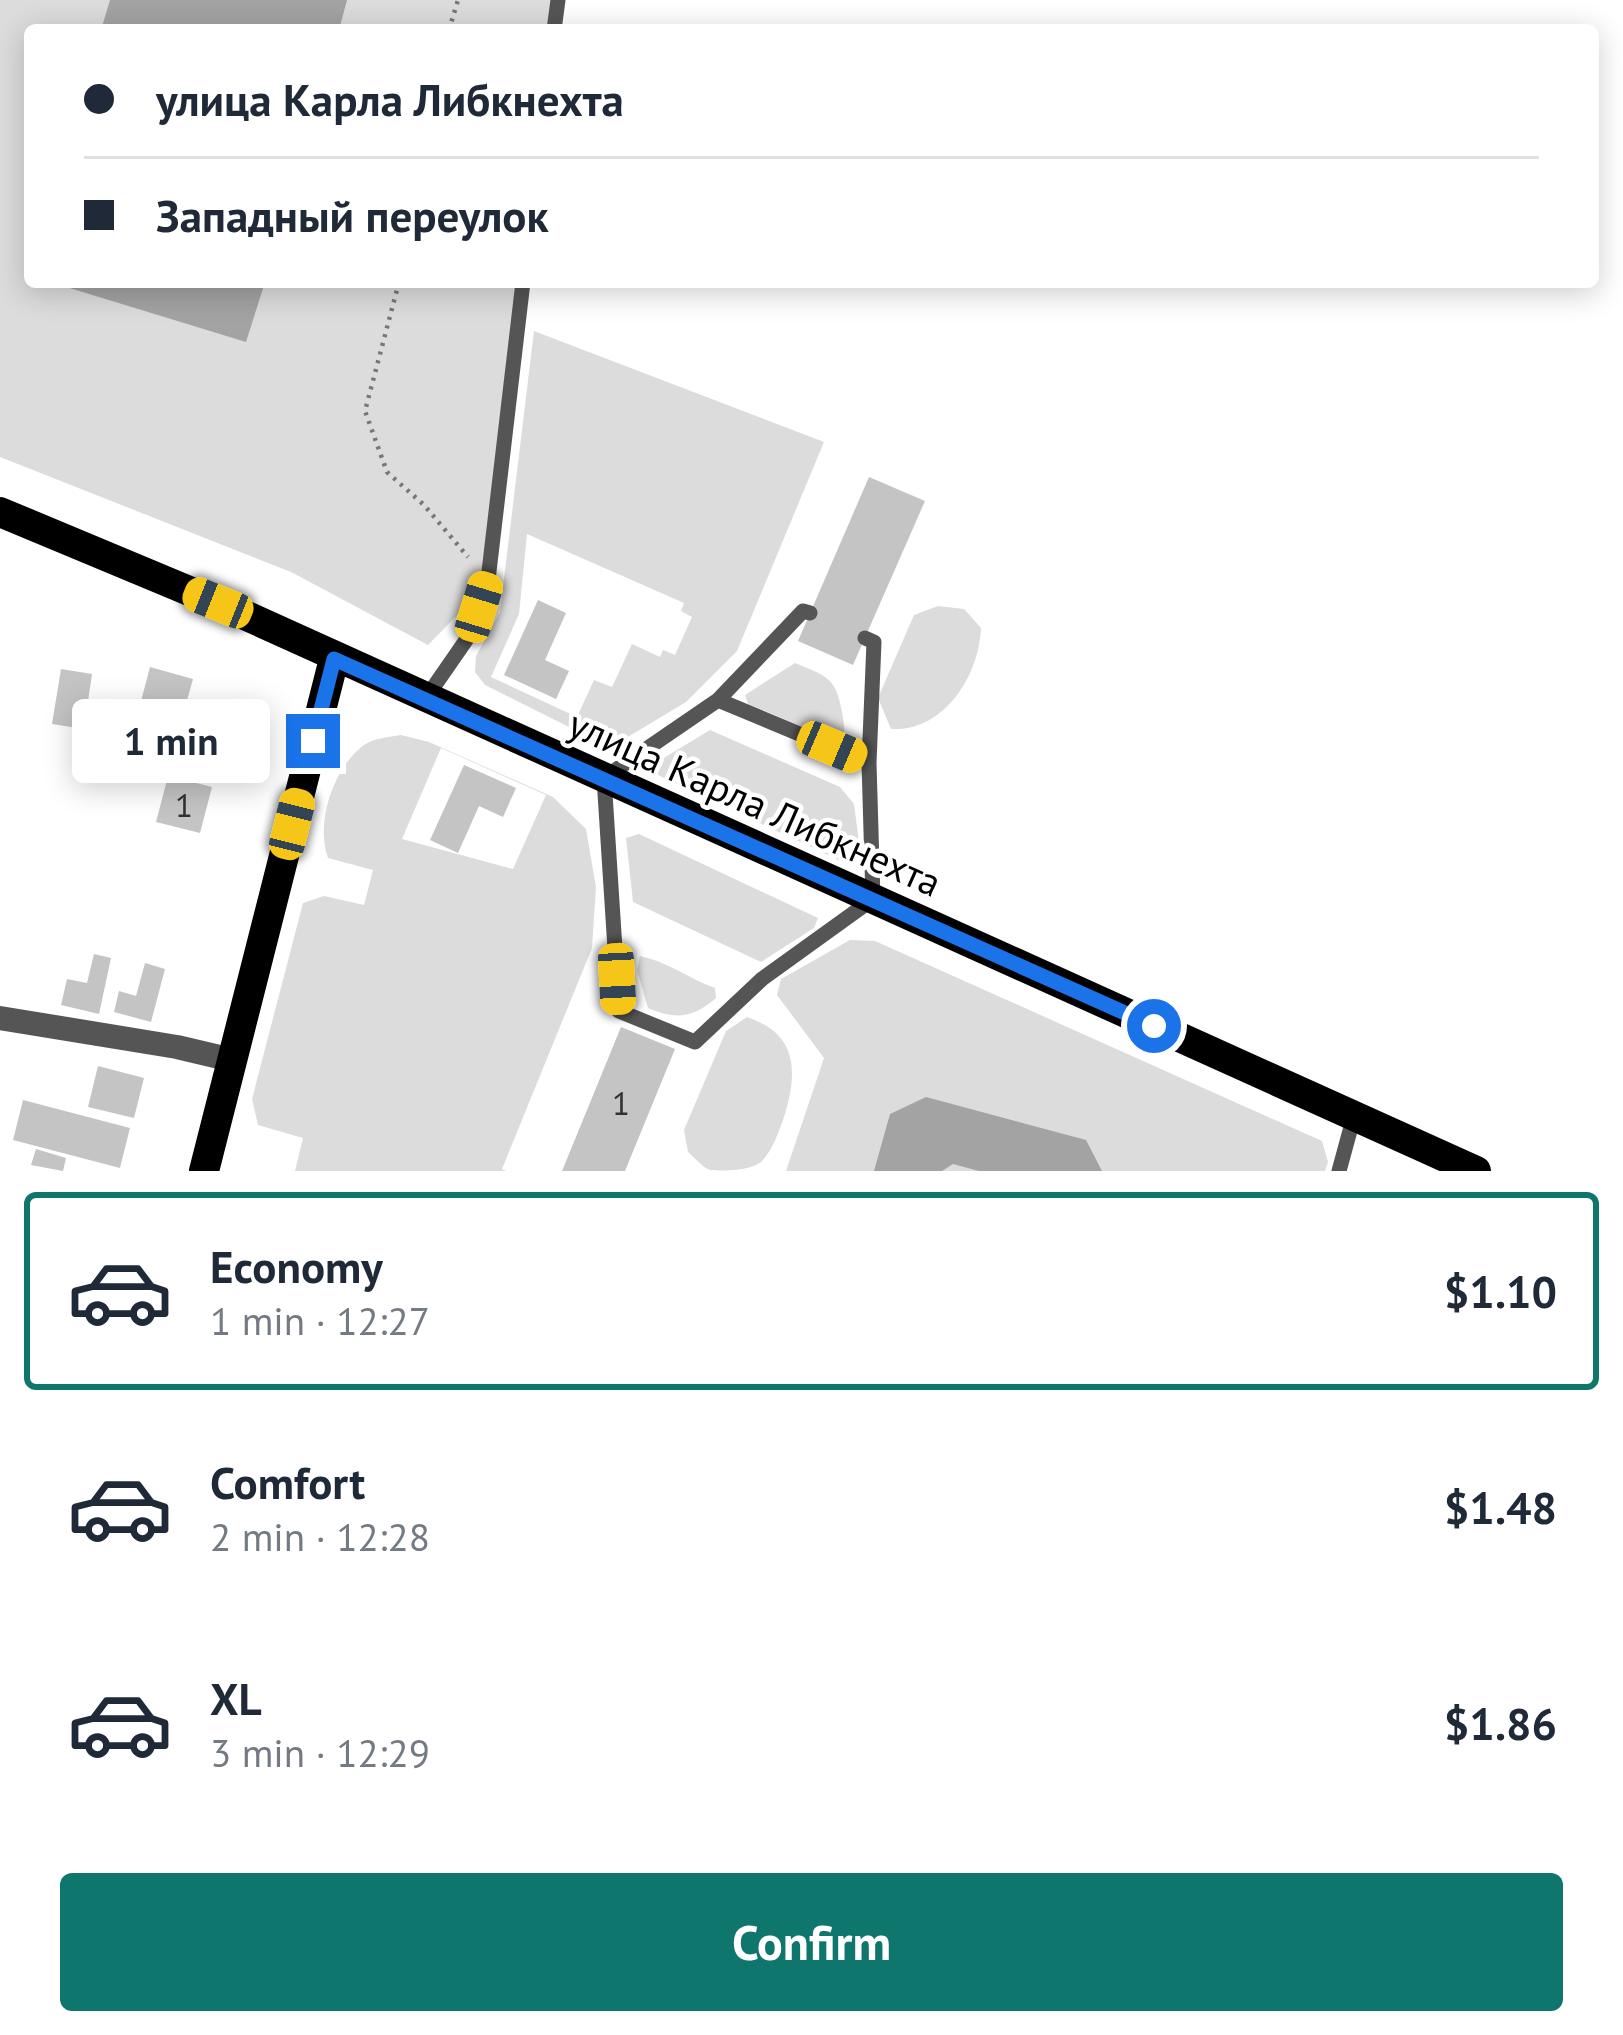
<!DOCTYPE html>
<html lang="en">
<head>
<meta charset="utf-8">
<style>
	:root { --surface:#fff; --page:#f6f6f7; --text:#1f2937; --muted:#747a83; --line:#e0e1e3; --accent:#0f766e }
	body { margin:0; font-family:"PT Sans",sans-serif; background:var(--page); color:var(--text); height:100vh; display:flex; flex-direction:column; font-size:45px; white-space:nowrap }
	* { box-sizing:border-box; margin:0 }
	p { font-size:39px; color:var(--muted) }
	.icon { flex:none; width:66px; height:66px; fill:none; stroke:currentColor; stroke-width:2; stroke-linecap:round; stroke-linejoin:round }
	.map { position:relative; height:1171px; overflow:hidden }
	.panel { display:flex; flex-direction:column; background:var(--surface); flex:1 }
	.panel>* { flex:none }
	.top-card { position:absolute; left:24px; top:24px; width:1575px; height:264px; border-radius:12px; box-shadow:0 6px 30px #0003; display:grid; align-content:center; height:264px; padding:0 60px; background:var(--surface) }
	.end { position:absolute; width:54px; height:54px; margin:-27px; border:15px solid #1a73e8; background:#fff; box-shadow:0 0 0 6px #fff }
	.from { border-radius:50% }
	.bubble { position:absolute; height:84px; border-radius:12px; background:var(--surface); box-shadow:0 6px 30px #0003; font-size:39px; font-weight:700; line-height:84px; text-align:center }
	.car { position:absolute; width:36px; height:72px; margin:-36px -18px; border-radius:15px; box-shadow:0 0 9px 3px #0007; background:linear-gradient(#f5c518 24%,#345 0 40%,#f5c518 0 76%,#345 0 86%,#f5c518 0) }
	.top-card b { display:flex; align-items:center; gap:42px; height:114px; font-size:45px }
	.top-card b+b { border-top:3px solid var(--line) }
	.top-card i { width:30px; height:30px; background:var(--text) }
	ul { padding:21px 0 0; list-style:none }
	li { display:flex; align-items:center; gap:36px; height:198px; margin:0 24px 18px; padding:0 36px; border:6px solid transparent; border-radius:12px }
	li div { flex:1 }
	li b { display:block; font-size:45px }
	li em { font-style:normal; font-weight:700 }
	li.active { border-color:var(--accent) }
	li>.icon { width:108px; height:108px; stroke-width:1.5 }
	.button { display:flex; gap:24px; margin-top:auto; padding:24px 60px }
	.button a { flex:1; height:138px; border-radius:12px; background:var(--accent); color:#fff; font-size:48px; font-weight:700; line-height:138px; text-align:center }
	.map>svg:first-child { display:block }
	.green { fill:#dcdcdc; fill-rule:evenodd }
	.water { fill:#a3a3a3 }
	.building { fill:#c4c4c4 }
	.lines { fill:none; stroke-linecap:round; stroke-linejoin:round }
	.path { stroke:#777; stroke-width:4.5; stroke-dasharray:3 6; stroke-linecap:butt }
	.service { stroke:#555; stroke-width:15 }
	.minor { stroke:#555; stroke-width:24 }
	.primary { stroke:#000; stroke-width:30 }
	.route { stroke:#1a73e8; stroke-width:15 }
	.labels { text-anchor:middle; stroke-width:9; stroke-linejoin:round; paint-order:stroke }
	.number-label { font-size:33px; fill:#313131 }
	.street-label { font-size:39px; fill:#000; stroke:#fff }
</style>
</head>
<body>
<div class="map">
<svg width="1623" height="1171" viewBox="0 0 1623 1171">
	<rect width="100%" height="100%" fill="#fff"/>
	<path class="green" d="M0,0H558L554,30H30V282H521L480,592L428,645L291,572L0,457Z
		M534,331L824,442L737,651L686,702L616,744L599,742L485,685L475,672L476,656L500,612ZM527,534L684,603L681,611L692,617L675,655L663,650L660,657L632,644L612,687L594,680L577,717L491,677L519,614Z
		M938,606L964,609L981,628C979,676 944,732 891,729L878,698L914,615Z
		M795,663C826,676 836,677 842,712C844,724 846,731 841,743L748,704L745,695Z
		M710,730L840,787L854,804L861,857L847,864L658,775L657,762Z
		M401,735L429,742L553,797L586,829L596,887L592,948L502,1169L506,1171H295L303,1138L258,1125L252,1099L303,903L324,896L364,905L373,870L328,858C315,823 333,768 364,745C374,738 389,737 401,735ZM441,748L546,795L513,869L402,839Z
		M639,834L818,918L814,928L761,962L633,902L626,838Z
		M850,940L875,941L1322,1141L1328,1162L1325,1171H786L824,1058L777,995L781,979Z
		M640,956C666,961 690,979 715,988L716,998C693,1018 676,1020 648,1008L637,970Z
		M747,1017C798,1034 798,1072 784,1117C779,1131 773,1149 763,1160C753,1171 725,1171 710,1170C702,1167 694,1157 688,1152L684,1130L726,1031Z"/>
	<path class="water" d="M110,0H347L339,30H101Z
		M50,282H265L246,342Z
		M926,1097L1086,1140L1102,1171H979L953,1164L942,1171H874L890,1114Z"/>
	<path class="building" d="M869,477L925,501L853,665L798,641Z
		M538,600L566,613L545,660L569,671L556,699L504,675Z
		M150,667L193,679L177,736L135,724Z
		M61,669L92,674L84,729L52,724Z
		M99,703L131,712L117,760L86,751Z
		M152,737L183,746L175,771L145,762Z
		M464,765L516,788L503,817L479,806L458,853L430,840Z
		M168,776L212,787L200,833L156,822Z
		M94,954L111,958L99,1014L61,1005L67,979L87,983Z
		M145,963L165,969L151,1022L114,1012L119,991L136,996Z
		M621,1027L675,1049L625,1171H562Z
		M98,1066L144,1078L134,1118L88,1107Z
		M23,1100L130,1128L120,1168L13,1140Z
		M36,1149L66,1158L63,1171L31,1165Z"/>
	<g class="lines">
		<path class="path" d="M449,30L458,0
			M399,282L365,411L387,472L424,505L468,557"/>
		<path class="service" d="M554,30L558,0
			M810,613L803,611L718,700L604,778L619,1011L695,1042L762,979L873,899L869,763L874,642L865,638
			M426,698L471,633L488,580L523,282
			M718,700L869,763
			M1339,1171L1354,1116"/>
		<path class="minor" d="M0,1018L177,1047L232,1060"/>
		<path class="primary" d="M0,512L218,603L1476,1171
			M204,1171L334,659"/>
	</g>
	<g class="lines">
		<path class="route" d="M313,741L334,659L1154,1026"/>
	</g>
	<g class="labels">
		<g class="number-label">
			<text x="184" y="817">1</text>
			<text x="621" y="1115">1</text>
		</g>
		<g class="street-label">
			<text transform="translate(755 803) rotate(24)" y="14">улица Карла Либкнехта</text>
		</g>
	</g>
</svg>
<i class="end from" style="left:1154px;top:1026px"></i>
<i class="end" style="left:313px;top:741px"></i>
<div class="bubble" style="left:72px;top:699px;width:198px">1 min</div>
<i class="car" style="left:218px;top:603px;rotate:292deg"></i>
<i class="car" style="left:479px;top:607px;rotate:17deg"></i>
<i class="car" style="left:832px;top:747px;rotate:113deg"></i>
<i class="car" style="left:292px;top:824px;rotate:14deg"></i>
<i class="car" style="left:617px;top:979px;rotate:177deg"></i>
<div class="top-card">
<b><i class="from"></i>улица Карла Либкнехта</b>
<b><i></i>Западный переулок</b>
</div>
</div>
<section class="panel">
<ul>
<li class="active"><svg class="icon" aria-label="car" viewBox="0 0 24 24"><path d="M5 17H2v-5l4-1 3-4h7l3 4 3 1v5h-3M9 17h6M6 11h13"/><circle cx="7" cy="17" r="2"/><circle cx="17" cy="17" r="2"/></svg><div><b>Economy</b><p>1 min · 12:27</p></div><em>$1.10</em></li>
<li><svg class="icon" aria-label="car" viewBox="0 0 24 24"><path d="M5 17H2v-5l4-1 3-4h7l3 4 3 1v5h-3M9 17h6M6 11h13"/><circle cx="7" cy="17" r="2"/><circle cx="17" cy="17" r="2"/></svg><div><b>Comfort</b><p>2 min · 12:28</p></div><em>$1.48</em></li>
<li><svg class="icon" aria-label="car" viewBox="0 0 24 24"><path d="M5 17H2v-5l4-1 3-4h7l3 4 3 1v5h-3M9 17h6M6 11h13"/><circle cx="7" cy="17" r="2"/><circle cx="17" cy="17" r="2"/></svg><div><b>XL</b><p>3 min · 12:29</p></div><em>$1.86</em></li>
</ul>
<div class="button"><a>Confirm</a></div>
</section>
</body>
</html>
